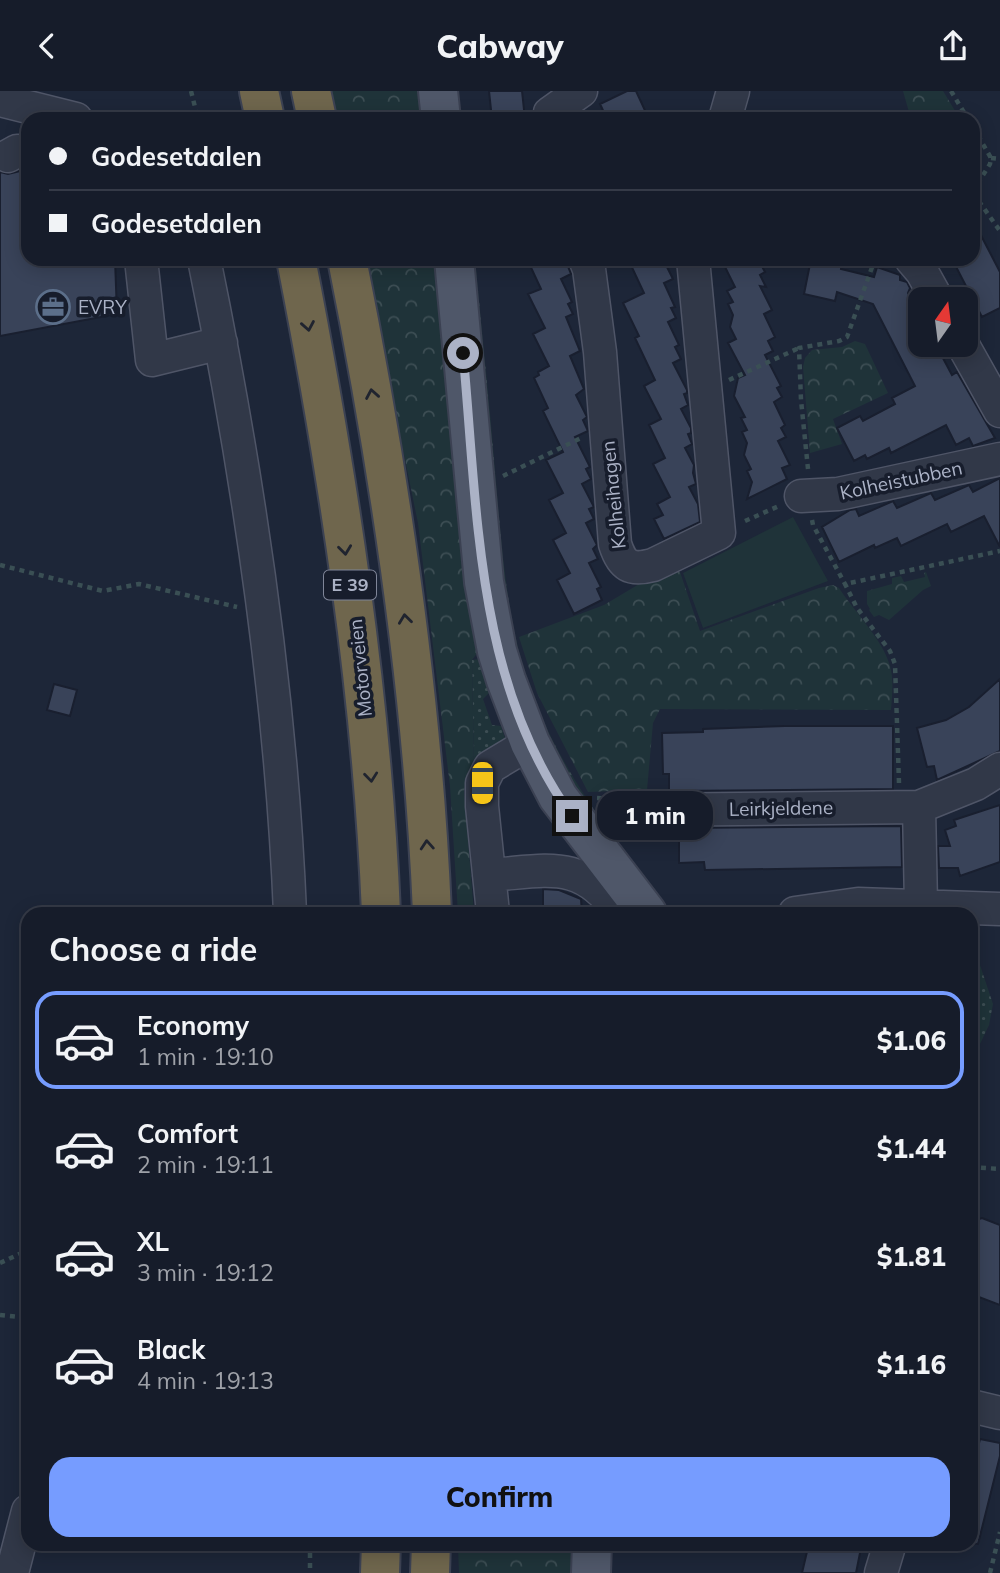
<!DOCTYPE html>
<html lang="en">
<head>
<meta charset="utf-8">
<style>
	:root { --surface:#161c2a; --page:#232936; --text:#f1f3f6; --muted:#9ea1a8; --line:#353a47; --accent:#769cff }
	body { margin:0; font-family:Mulish,sans-serif; background:var(--page); color:var(--text); height:100vh; display:flex; flex-direction:column; font-size:26px; white-space:nowrap }
	* { box-sizing:border-box; margin:0 }
	p { font-size:23px; color:var(--muted) }
	.icon { flex:none; width:38px; height:38px; fill:none; stroke:currentColor; stroke-width:2; stroke-linecap:round; stroke-linejoin:round }
	.map { position:relative; flex:1; overflow:hidden }
	.details { position:absolute; left:21px; top:816px; width:957px; height:644px; display:flex; flex-direction:column; background:var(--surface); border-radius:21px; box-shadow:0 4px 18px #0003,0 0 0 2px var(--line) }
	.details>* { flex:none }
	.banner { position:absolute; left:21px; top:21px; width:959px; height:154px; border-radius:21px; box-shadow:0 4px 18px #0003,0 0 0 2px var(--line); display:grid; align-content:center; height:154px; padding:0 28px; background:var(--surface) }
	.needle { width:46px; rotate:14deg }
	.controls { position:absolute; left:908px; top:196px; display:grid; gap:14px }
	.controls a { display:grid; place-items:center; width:70px; height:70px; border-radius:14px; background:var(--surface); box-shadow:0 4px 18px #0003,0 0 0 2px var(--line); font-size:35px }
	.end { position:absolute; width:32px; height:32px; margin:-16px; border:9px solid #abb2c6; background:#111; box-shadow:0 0 0 4px #111 }
	.from { border-radius:50% }
	.bubble { position:absolute; height:49px; border-radius:21px; background:var(--surface); box-shadow:0 4px 18px #0003,0 0 0 2px var(--line); font-size:23px; font-weight:800; line-height:49px; text-align:center }
	.car { position:absolute; width:21px; height:42px; margin:-21px -10px; border-radius:9px; box-shadow:0 0 5px 2px #0007; background:linear-gradient(#f5c518 24%,#345 0 40%,#f5c518 0 76%,#345 0 86%,#f5c518 0) }
	.banner b { display:flex; align-items:center; gap:24px; height:66px; font-size:26px }
	.banner b+b { border-top:2px solid var(--line) }
	.banner i { width:18px; height:18px; background:var(--text) }
	ul { padding:0; list-style:none }
	li { display:flex; align-items:center; gap:21px; height:98px; margin:0 14px 10px; padding:0 14px; border:4px solid transparent; border-radius:21px }
	li div { flex:1 }
	li b { display:block; font-size:26px }
	li em { font-style:normal; font-weight:800 }
	li.current { border-color:var(--accent) }
	li>.icon { width:63px; height:63px; stroke-width:1.5 }
	h2 { padding:0 28px; font-size:32px; line-height:84px }
	.primary-button { display:flex; gap:14px; margin-top:auto; padding:14px 28px }
	.primary-button a { flex:1; height:80px; border-radius:21px; background:var(--accent); color:#111; font-size:28px; font-weight:800; line-height:80px; text-align:center }
	header { display:flex; justify-content:space-between; align-items:center; height:91px; padding:0 28px; background:var(--surface); font-size:32px; font-weight:800 }
	.map>svg:first-child { display:block }
	.grass { fill:url(#grass-dots) }
	.forest { fill:url(#forest-crowns) }
	.pitch { fill:#1f3339 }
	.building { fill:#394359; stroke:#191f2f; stroke-width:2 }
	.lines { fill:none; stroke-linecap:round; stroke-linejoin:round }
	.minor-casing { stroke:#4f5567; stroke-width:35 }
	.major-casing { stroke:#3b4152; stroke-width:42 }
	.highway-casing { stroke:#3c4253; stroke-width:42 }
	.path { stroke:#3a4f54; stroke-width:4.5; stroke-dasharray:5 5; stroke-linecap:butt }
	.minor { stroke:#313848; stroke-width:32 }
	.major { stroke:#4f5769; stroke-width:38 }
	.highway { stroke:#6f664d; stroke-width:38 }
	.oneway { stroke:#20242f }
	.route { stroke:#abb2c6; stroke-width:9 }
	.labels { text-anchor:middle; stroke-width:7; stroke-linejoin:round; paint-order:stroke }
	.shield { fill:#171d2c; stroke:#7f8598; stroke-width:2 }
	.shield-label { font-size:18px; font-weight:bold; fill:#abb2c6 }
	.poi-label { font-size:19px; fill:#abb2c6; stroke:#171d2c; text-anchor:start }
	.street-label { font-size:19px; fill:#abb2c6; stroke:#171d2c }
</style>
</head>
<body>
<header><svg class="icon" aria-label="back" viewBox="0 0 24 24"><path d="M15 5l-7 7 7 7"/></svg>Cabway<svg class="icon" aria-label="share" viewBox="0 0 24 24"><path d="M12 15V3M7 8l5-5 5 5M5 13v7h14v-7"/></svg></header>
<div class="map">
<svg width="1000" height="1482" viewBox="0 0 1000 1482">
	<defs>
		<pattern id="grass-dots" width="8" height="8" patternUnits="userSpaceOnUse" patternTransform="scale(1.75)"><rect width="8" height="8" fill="#1f3339"/><path d="M2 2h.1M6 6h.1" fill="none" stroke="#3d4e54" stroke-width="1.8" stroke-linecap="round"/></pattern>
		<pattern id="forest-crowns" width="20" height="18" patternUnits="userSpaceOnUse" patternTransform="scale(1.75)"><rect width="20" height="18" fill="#1f3339"/><path d="M2 6a3 3 0 1 1 6 0M12 15a3 3 0 1 1 6 0" fill="none" stroke="#3d4e54"/></pattern>
	</defs>
	<rect width="100%" height="100%" fill="#1d2638"/>
	<path class="grass" d="M465,168H475C482,242 490,317 496,391C502,457 506,522 526,585C545,642 574,692 609,740L601,746L573,706L511,571Z
		M479,568L490,601L483,608L492,634L501,635L506,650L474,676L472,569Z
		M976,862L993,913L989,934L971,972V863Z"/>
	<path class="forest" d="M330,0H427L430,28H336Z
		M903,0H943L960,28H911Z
		M364,168H444L487,549L472,569L474,676L470,681L464,700L474,822H458L450,695L418,432Z
		M855,250L865,253L888,302L833,328L842,353L810,362L803,276L805,267L812,259L842,256Z
		M661,480L680,481L700,540L819,497L833,494L839,497C854,520 883,549 890,575C894,589 892,605 891,619L660,618L653,632L647,699L588,701L537,602L519,546L604,514Z
		M926,481L931,495L923,499L889,529L879,524L874,526L869,519L870,518L867,513V500L892,493V487L901,485L904,491L925,486L924,482Z
		M458,1453H571V1482H459Z"/>
	<path class="pitch" d="M793,426L828,490L703,537L683,482Z"/>
	<path class="building" d="M489,0H522L525,28H492Z
		M627,0H636L649,28H607L600,13Z
		M20,80L28,82V168H115L117,223L0,245V81L8,83Z
		M973,129L1000,181V217L982,226L952,168H973Z
		M527,168H565L571,183L561,188L572,211L568,213L573,223L566,226L580,260L570,265L584,298L576,304L587,326L583,329L588,340L575,346L590,376L586,378L591,388L582,393L594,416L589,418L594,428L586,432L597,454L593,458L598,468L589,472L601,496L597,498L602,509L574,523L557,489L570,482L553,449L566,442L549,409L563,402L546,369L563,361L543,320L548,317L534,287L539,284L538,281L549,275L533,243L545,237L528,203L541,198Z
		M628,168H663L673,188L664,192L675,216L671,217L676,227L668,231L679,254L675,256L681,268L673,272L687,299V302L684,303L688,314L681,318L691,337V342L688,343L692,353L685,357L694,374L693,382L696,393L689,396L698,413L700,431L664,448L654,428L663,424L657,413L670,406L653,373L665,367L649,334L661,328L644,295L655,289L635,247L639,245L623,212L644,202Z
		M736,168H758L765,181L760,184L766,196L760,195L772,219L764,223L775,246L768,250L773,260L765,264L781,295L777,297L782,306L774,311L785,334L781,337L786,346L778,350L790,374L782,377L787,388L747,408L752,391L747,380L751,378L744,364L747,352L742,341L747,339L741,327L745,326L734,305L738,287L745,284L728,252L736,248L730,236L733,224L728,213L733,211L727,200L735,196L724,174Z
		M811,168H842L841,178L874,186L877,176L900,184V189L907,191L910,197L908,202L920,226V254H936L952,284L957,281L995,347L973,355L969,347L956,354L946,334L891,362L889,357L867,368L865,364L854,370L837,337L860,325L863,330L895,313L892,307L915,295L873,213L837,201L835,210L804,203Z
		M1000,387V456L984,425L951,441L947,433L901,455L897,447L875,457L874,454L839,471L822,436L850,419L856,418L859,425L893,410L897,417L931,402L935,409L969,394L973,401Z
		M1000,588V660L937,689L934,675L927,676L917,637L946,629L969,616Z
		M54,593L77,599L70,625L47,619Z
		M785,635H893V698L669,700V683H663L662,642L703,641V638Z
		M1000,714V771L960,785L958,777H939L938,755H950L945,739L956,735L954,729Z
		M901,735L902,776L705,779L704,771L679,772V737Z
		M543,798L559,799L581,808L582,822H543Z
		M982,1127L1000,1134V1214L971,1203V1131Z
		M980,1348L1000,1352V1365L978,1453L971,1452V1385Z
		M809,1452H850V1455L861,1457L856,1482H802Z"/>
	<g class="lines">
		<g class="minor-casing">
			<path id="minor" d="M0,9L76,28
				M551,28L550,22L581,0
				M725,28L733,0
				M8,65L17,60H28
				M141,168L152,269L221,252
				M204,168C248,383 281,602 290,822
				M585,168L589,178L600,261L615,453C622,475 630,480 653,474L719,442L693,168
				M911,168L922,181L937,208
				M963,254L1000,320
				M801,405L838,403L1000,368
				M919,716L921,814
				M642,719L919,716L976,693L1000,678
				M489,784C548,780 581,767 620,822
				M493,822L482,715V692L490,676L530,652
				M795,822L858,813L1000,818
				M971,1315L1000,1322
				M12,1482L28,1420
				M881,1482L890,1452"/>
		</g>
		<g class="major-casing">
			<path id="major" d="M438,0L441,28
				M454,168L484,491L497,560L506,589L530,652L558,706L647,822
				M591,1482L592,1452"/>
		</g>
		<g class="highway-casing">
			<path id="highway" d="M259,0L265,28
				M311,0L317,28
				M296,168C338,383 372,603 381,822
				M347,168C390,383 423,603 432,822
				M380,1482L381,1452
				M430,1482L431,1452"/>
		</g>
		<path class="path" d="M191,0L198,28
			M951,0L968,28
			M973,36L991,67L990,73L973,100
			M991,67L1000,68
			M973,102L1000,140
			M729,289L799,257
			M808,378L801,309L799,257L839,250L847,246L875,168
			M503,385L581,347
			M812,429L813,434L845,493
			M745,430L779,415
			M0,474L103,500L139,493L237,516
			M899,692L895,573L890,560L857,517L845,493L1000,460
			M597,707L620,708
			M971,1076L1000,1078
			M0,1172L26,1160
			M0,1224L28,1227
			M310,1452V1482
			M990,1482L1000,1441"/>
		<use href="#minor" class="minor"/>
		<use href="#major" class="major"/>
		<use href="#highway" class="highway"/>
	</g>
	<defs><path id="oneway-chevron" d="M-2-3.5L2.5 0L-2 3.5" fill="none" stroke-width="1.6" stroke-linecap="round" stroke-linejoin="round" transform="scale(1.75)"/></defs>
	<g class="oneway">
		<use href="#oneway-chevron" transform="translate(308 235) rotate(80)"/>
		<use href="#oneway-chevron" transform="translate(372 303) rotate(-100)"/>
		<use href="#oneway-chevron" transform="translate(345 459) rotate(83)"/>
		<use href="#oneway-chevron" transform="translate(405 528) rotate(-97)"/>
		<use href="#oneway-chevron" transform="translate(371 686) rotate(84)"/>
		<use href="#oneway-chevron" transform="translate(427 754) rotate(-94)"/>
	</g>
	<g class="lines">
		<path class="route" d="M463,262C478,419 475,591 572,725"/>
	</g>
	<defs>
		<g id="office-ring" transform="scale(1.75)"><circle r="9.5" fill="#171d2c" stroke="#5c6f8a" stroke-width="1.5"/><path d="M-6-3h4V-5.5h4V-3h4V5H-6ZM-1-4.5V-3h2v-1.5ZM-6 0V1H6V0Z" fill="#5c6f8a"/></g>
	</defs>
	<g fill-rule="evenodd">
		<use href="#office-ring" x="53" y="216"/>
	</g>
	<g class="labels">
		<rect class="shield" x="324" y="479.5" width="52" height="29" rx="5"/>
		<g class="shield-label">
			<text x="350" y="500">E 39</text>
		</g>
		<g class="poi-label">
			<text x="78" y="223">EVRY</text>
		</g>
		<g class="street-label">
			<text transform="translate(901 389) rotate(-12)" y="7">Kolheistubben</text>
			<text transform="translate(613 404) rotate(-96)" y="7">Kolheihagen</text>
			<text transform="translate(360 577) rotate(-96)" y="7">Motorveien</text>
			<text transform="translate(781 717) rotate(-1)" y="7">Leirkjeldene</text>
		</g>
	</g>
</svg>
<div class="controls">
<a><svg class="needle" viewBox="-14 -14 28 28"><path d="M0-13l5 13h-10z" fill="#e53935"/><path d="M0 13l5-13h-10z" fill="#9ea1a8"/></svg></a>
</div>
<i class="end from" style="left:463px;top:262px"></i>
<i class="end" style="left:572px;top:725px"></i>
<div class="bubble" style="left:597px;top:700px;width:116px">1 min</div>
<i class="car" style="left:482px;top:692px;rotate:180deg"></i>
<div class="banner">
<b><i class="from"></i>Godesetdalen</b>
<b><i></i>Godesetdalen</b>
</div>
<section class="details">
<h2>Choose a ride</h2>
<ul>
<li class="current"><svg class="icon" aria-label="car" viewBox="0 0 24 24"><path d="M5 17H2v-5l4-1 3-4h7l3 4 3 1v5h-3M9 17h6M6 11h13"/><circle cx="7" cy="17" r="2"/><circle cx="17" cy="17" r="2"/></svg><div><b>Economy</b><p>1 min · 19:10</p></div><em>$1.06</em></li>
<li><svg class="icon" aria-label="car" viewBox="0 0 24 24"><path d="M5 17H2v-5l4-1 3-4h7l3 4 3 1v5h-3M9 17h6M6 11h13"/><circle cx="7" cy="17" r="2"/><circle cx="17" cy="17" r="2"/></svg><div><b>Comfort</b><p>2 min · 19:11</p></div><em>$1.44</em></li>
<li><svg class="icon" aria-label="car" viewBox="0 0 24 24"><path d="M5 17H2v-5l4-1 3-4h7l3 4 3 1v5h-3M9 17h6M6 11h13"/><circle cx="7" cy="17" r="2"/><circle cx="17" cy="17" r="2"/></svg><div><b>XL</b><p>3 min · 19:12</p></div><em>$1.81</em></li>
<li><svg class="icon" aria-label="car" viewBox="0 0 24 24"><path d="M5 17H2v-5l4-1 3-4h7l3 4 3 1v5h-3M9 17h6M6 11h13"/><circle cx="7" cy="17" r="2"/><circle cx="17" cy="17" r="2"/></svg><div><b>Black</b><p>4 min · 19:13</p></div><em>$1.16</em></li>
</ul>
<div class="primary-button"><a>Confirm</a></div>
</section>
</div>
</body>
</html>
